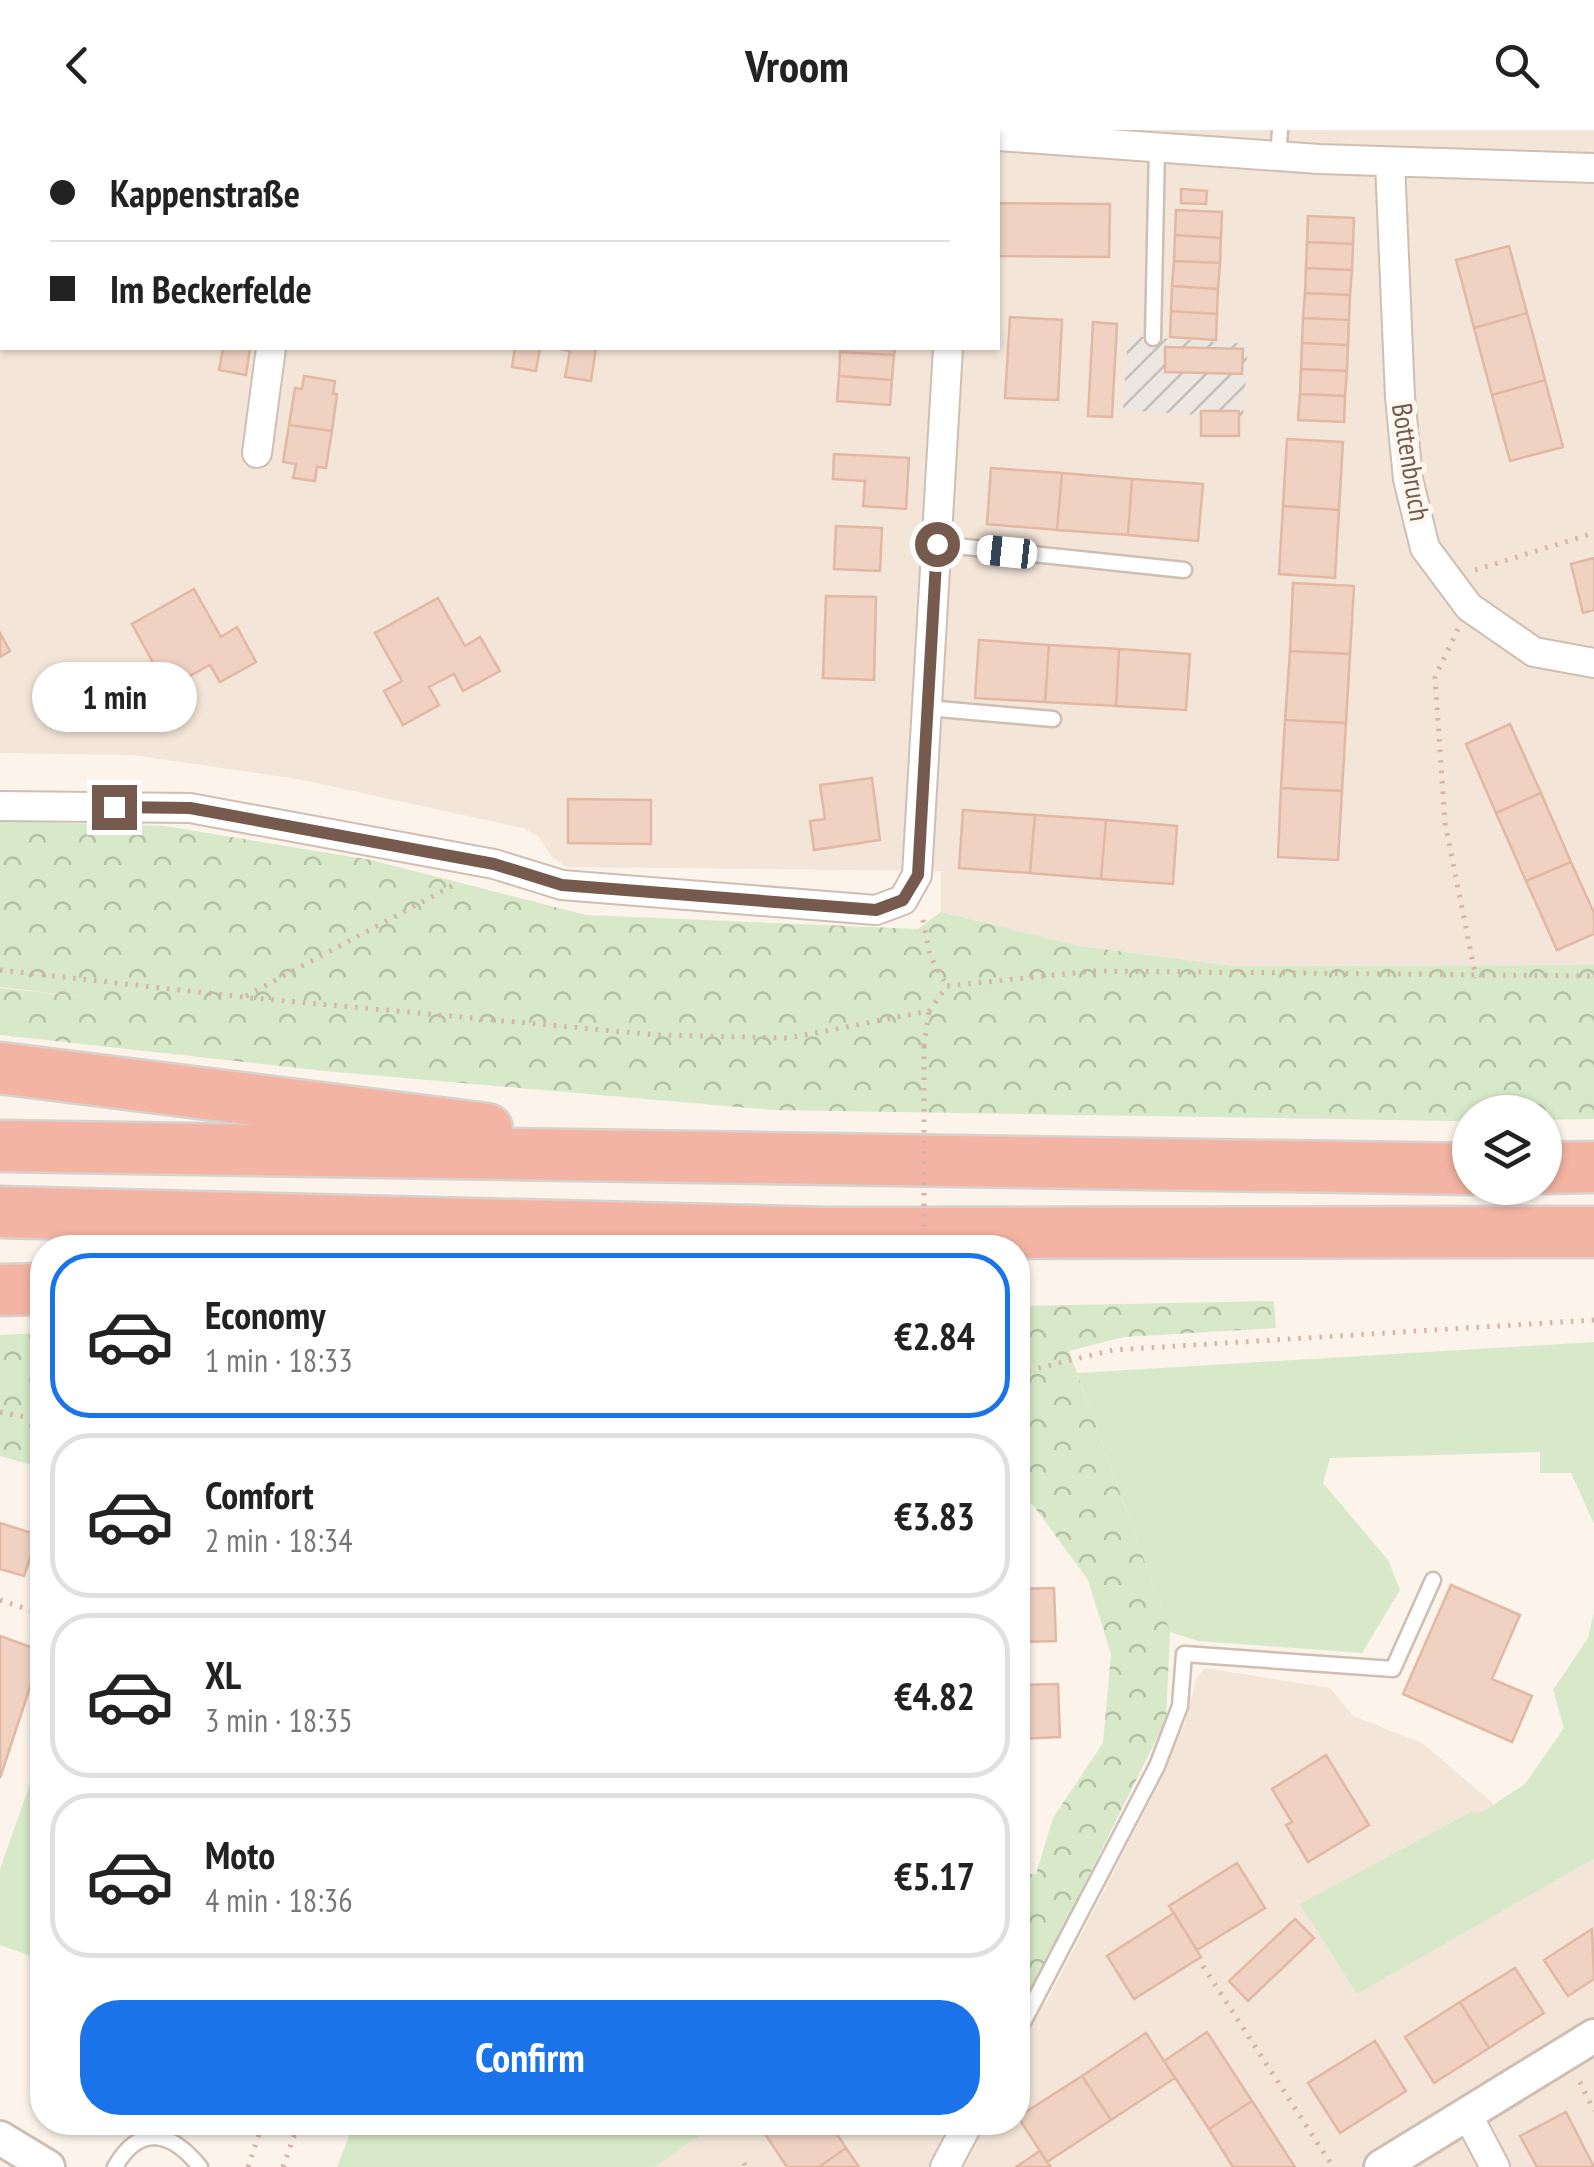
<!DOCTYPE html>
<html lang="en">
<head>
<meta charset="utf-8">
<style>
	:root { --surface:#fff; --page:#f2f2f2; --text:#222; --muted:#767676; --line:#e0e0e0; --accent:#1a73e8 }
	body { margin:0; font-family:"PT Sans Narrow",sans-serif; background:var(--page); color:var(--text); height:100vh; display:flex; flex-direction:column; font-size:38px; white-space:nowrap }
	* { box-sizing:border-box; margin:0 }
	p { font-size:32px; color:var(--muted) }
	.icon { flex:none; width:55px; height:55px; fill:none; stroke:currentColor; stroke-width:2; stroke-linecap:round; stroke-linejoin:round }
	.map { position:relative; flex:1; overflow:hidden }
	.drawer { position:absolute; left:30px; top:1105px; width:1000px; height:900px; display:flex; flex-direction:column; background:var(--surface); border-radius:40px; box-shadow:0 2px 8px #0004 }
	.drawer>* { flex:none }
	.top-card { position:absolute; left:0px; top:0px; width:1000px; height:220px; box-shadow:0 2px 8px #0004; display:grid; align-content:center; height:220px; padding:0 50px; background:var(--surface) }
	.buttons { position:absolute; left:1452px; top:965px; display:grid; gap:20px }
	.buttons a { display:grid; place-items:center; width:110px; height:110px; border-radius:50%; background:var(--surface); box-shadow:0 2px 8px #0004; font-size:50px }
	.end { position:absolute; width:45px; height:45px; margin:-22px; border:12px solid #765a4d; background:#fff; box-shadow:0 0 0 5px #fff }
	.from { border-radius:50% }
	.bubble { position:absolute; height:70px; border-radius:35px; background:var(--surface); box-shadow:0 2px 8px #0004; font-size:32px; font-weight:600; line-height:70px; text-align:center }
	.car { position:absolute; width:30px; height:60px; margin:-30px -15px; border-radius:12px; box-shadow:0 0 8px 2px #0007; background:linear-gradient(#fff 24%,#345 0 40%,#fff 0 76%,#345 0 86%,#fff 0) }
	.top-card b { display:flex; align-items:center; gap:35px; height:95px; font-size:38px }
	.top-card b+b { border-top:2px solid var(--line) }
	.top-card i { width:25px; height:25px; background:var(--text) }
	ul { padding:18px 0 0; list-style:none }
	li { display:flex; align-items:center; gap:30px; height:165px; margin:0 20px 15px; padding:0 30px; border:5px solid var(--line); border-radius:40px }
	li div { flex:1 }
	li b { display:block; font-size:38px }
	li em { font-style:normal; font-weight:600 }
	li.active { border-color:var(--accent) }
	li>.icon { width:90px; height:90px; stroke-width:1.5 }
	.cta { display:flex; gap:20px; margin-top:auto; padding:20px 50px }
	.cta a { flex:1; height:115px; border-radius:40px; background:var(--accent); color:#fff; font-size:40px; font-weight:600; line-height:115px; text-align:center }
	header { display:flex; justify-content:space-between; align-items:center; height:130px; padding:0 50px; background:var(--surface); font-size:45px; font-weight:600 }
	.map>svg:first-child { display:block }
	.residential { fill:#f3e6d8; fill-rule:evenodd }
	.industrial { fill:url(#industrial-furrows) }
	.green { fill:#d7e9c8 }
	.forest { fill:url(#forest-crowns) }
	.building { fill:#f0d2c2; stroke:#e2b8a3; stroke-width:2.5 }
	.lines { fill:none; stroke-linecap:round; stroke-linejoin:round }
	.service-casing { stroke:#d0beb2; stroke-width:19 }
	.minor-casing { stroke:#d0beb2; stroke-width:32 }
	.tertiary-casing { stroke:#d0beb2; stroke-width:38 }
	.motorway-casing { stroke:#d9d1cd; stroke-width:55 }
	.path { stroke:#d6b5a5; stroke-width:5; stroke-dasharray:2.5 8; stroke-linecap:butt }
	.service { stroke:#fff; stroke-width:14 }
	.minor { stroke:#fff; stroke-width:28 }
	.tertiary { stroke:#fff; stroke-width:32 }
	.motorway { stroke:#f3b4a3; stroke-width:50 }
	.path-bridge { stroke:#d6b5a5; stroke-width:5; stroke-dasharray:2.5 8; stroke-linecap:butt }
	.route { stroke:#765a4d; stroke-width:12 }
	.labels { text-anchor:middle; stroke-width:10; stroke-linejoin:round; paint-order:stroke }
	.street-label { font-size:28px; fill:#765a4d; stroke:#fef8f0 }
</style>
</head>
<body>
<header><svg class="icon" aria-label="back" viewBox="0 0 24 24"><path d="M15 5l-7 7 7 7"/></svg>Vroom<svg class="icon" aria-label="search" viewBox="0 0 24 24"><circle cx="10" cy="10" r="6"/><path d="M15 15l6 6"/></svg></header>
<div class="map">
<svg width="1594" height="2037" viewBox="0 0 1594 2037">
	<defs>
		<pattern id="industrial-furrows" width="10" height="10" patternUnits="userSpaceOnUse" patternTransform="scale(2.5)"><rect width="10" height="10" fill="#ede7e2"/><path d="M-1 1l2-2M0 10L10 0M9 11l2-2" fill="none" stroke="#c5beb9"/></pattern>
		<pattern id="forest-crowns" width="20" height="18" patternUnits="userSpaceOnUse" patternTransform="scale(2.5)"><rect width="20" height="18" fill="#d7e9c8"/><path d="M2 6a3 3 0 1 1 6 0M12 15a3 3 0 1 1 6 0" fill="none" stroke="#b3c0a5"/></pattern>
	</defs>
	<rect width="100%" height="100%" fill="#fcf4ea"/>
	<path class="residential" d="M0,0H1594V835L1234,836L1079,816L941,782V741L566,737L551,726L539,707L523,698L298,649L132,625L0,623ZM2,2H998V218H2Z
		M1205,1538L1330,1558L1353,1586L1422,1613L1494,1674L1481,1684L1357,1864L1594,1729V2037H654L718,1993L1018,1992V1849L1046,1873L1154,1663L1185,1593L1196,1549Z"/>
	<path class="industrial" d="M1128,206L1248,214L1243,288L1123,280Z"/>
	<path class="green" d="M1594,1212V1394L1571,1343H1540V1322L1330,1328L1323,1353L1388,1430L1400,1460L1362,1523L1198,1511L1170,1502L1077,1243Z
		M1594,1482V1729L1357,1864L1300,1774L1471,1682L1481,1683L1525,1654L1564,1598L1553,1560L1588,1508Z
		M42,1620V1830L0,1815V1739Z
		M354,1993V1992L718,1993L654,2037H337Z"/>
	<path class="forest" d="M0,691L165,696L371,730L586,785L918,799L941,782L1079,816L1234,836L1594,835V989L1545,990V982H1470V991H1452L772,980L325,941L0,905V858L85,867L0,857Z
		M1274,1171L1276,1198L1124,1207L1069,1221L1170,1502L1166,1590L1032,1860L1018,1849V1744H1036L1053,1688L1103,1613L1111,1524L1088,1450L1033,1375L1018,1365V1176Z
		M42,1203V1338L0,1326V1205Z"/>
	<path class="building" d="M1181,59L1207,61L1206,74L1181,73Z
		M998,73L1110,74L1109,127L998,126Z
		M1176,80L1222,82L1221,108L1175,105Z
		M1308,86L1354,88L1353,114L1307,112Z
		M1175,105L1221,108L1220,133L1174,131Z
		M1307,112L1353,114L1352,140L1306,138Z
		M1509,116L1527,183L1474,198L1456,130Z
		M1174,131L1220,133L1218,159L1172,156Z
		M1306,138L1352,140L1350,165L1305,163Z
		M1172,156L1218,159L1217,184L1171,181Z
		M1305,163L1350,165L1349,190L1303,188Z
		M1171,181L1217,184L1216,210L1170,207Z
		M1527,183L1545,250L1492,265L1474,198Z
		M1010,187L1062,190L1058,270L1005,268Z
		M1303,188L1349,190L1348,215L1302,213Z
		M1093,192L1117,194L1112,287L1088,286Z
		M1302,213L1348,215L1347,241L1301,239Z
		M1165,217L1243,219L1242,244L1165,242Z
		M223,218H250L246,245L219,240Z
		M515,218H540L536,241L512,237Z
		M596,218L591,251L565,247L570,221L556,218Z
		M841,218H895L894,225L840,222Z
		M840,222L894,225L892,250L839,246Z
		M1301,239L1347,241L1345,266L1300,264Z
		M304,246L335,251L333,264H337L332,301L289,295L295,258L302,259Z
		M839,246L892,250L890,275L837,271Z
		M1545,250L1563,317L1510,331L1492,265Z
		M1300,264L1345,266L1344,292L1298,290Z
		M1201,281H1239V306H1201Z
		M289,295L332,301L326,338L317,337L315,351L293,348L296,334L283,332Z
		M1287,309L1343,312L1339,380L1283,376Z
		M834,324L909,328L906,379L863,376L865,351L833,349Z
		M991,338L1062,343L1057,400L987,394Z
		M1062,343L1132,349L1128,405L1057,400Z
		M1132,349L1203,354L1198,411L1128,405Z
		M1283,376L1339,380L1335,448L1279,444Z
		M836,396L882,398L880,441L834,439Z
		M1594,428V480L1583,483L1571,434Z
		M1293,453L1354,456L1350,524L1290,521Z
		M194,459L221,507L237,497L256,532L220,552L210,535L186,548L195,565L159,586L140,552L158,542L132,494Z
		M826,466L876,467L874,550L823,548Z
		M438,468L465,516L480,507L500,541L463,561L454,544L429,557L439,575L403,595L384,561L402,551L375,503Z
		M0,503L10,521L0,527Z
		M979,510L1049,515L1045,572L975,568Z
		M1049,515L1119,519L1116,576L1045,572Z
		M1119,519L1190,524L1186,580L1116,576Z
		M1290,521L1350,524L1346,593L1285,590Z
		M1285,590L1346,593L1342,661L1281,658Z
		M1510,594L1541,663L1496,683L1466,614Z
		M872,648L880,710L814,720L810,691L825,689L820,655Z
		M1281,658L1342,661L1338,730L1278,727Z
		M1541,663L1571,732L1526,751L1496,683Z
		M568,669L651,670V714L568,713Z
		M963,680L1035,685L1030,743L959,738Z
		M1035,685L1106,690L1101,749L1030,743Z
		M1106,690L1177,696L1173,754L1101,749Z
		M1571,732L1594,783V804L1557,820L1526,751Z
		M0,1393L38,1405L24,1446L0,1439Z
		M1451,1455L1520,1485L1492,1549L1532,1566L1512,1612L1403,1564Z
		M1054,1458L1056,1511L1018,1512V1459Z
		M0,1506L42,1521L0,1648Z
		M1058,1554L1060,1607L1018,1609V1555Z
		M1326,1625L1369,1695L1308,1732L1286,1695L1292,1692L1272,1659Z
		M1237,1733L1265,1778L1197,1820L1169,1776Z
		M1174,1783L1201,1827L1134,1869L1107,1826Z
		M1295,1789L1314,1808L1248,1871L1229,1851Z
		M1592,1799L1594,1849L1568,1866L1544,1830Z
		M1515,1838L1544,1883L1489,1918L1460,1872Z
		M1460,1872L1489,1918L1434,1953L1405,1907Z
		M1207,1902L1252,1971L1209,1999L1164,1931Z
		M1146,1903L1175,1948L1111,1990L1082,1946Z
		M1375,1911L1406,1961L1340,2003L1308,1953Z
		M1082,1946L1111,1990L1047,2032L1018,1987Z
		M1252,1971L1295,2037H1233L1209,1999Z
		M1566,1982L1594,2037H1537L1520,2006Z
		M757,1992H829L846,2018L819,2037H787Z
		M846,2018L859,2037H819Z
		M1040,2021L1051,2037H1016Z"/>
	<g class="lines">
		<g class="service-casing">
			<path id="service" d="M1278,26L1280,0
				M1153,208L1157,17
				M937,414L1184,440
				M927,578L1053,589
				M1018,1902L1157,1636L1180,1576L1184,1524L1393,1539L1433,1450
				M115,2037C140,1993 172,2002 200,2037"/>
		</g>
		<g class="minor-casing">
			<path id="minor" d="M306,2V0
				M960,2L961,0
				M998,6L1319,29L1594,38
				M1390,33L1400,267L1408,349L1425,418L1469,477L1534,522L1594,533
				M0,117H2
				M257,323L271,218
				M0,676L190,678L494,734L562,755L876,780L903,770L917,745L948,218
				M1468,1986L1495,2037
				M945,2037L969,1992"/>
		</g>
		<g class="tertiary-casing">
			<path id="tertiary" d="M0,2008L48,2037
				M1381,2037L1594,1906"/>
		</g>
		<g class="motorway-casing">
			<path id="motorway" d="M0,938L487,999
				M0,1016L1470,1039
				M1545,1038L1594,1037
				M0,1082L829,1103L1594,1102
				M0,1160L42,1159"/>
		</g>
		<path class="path" d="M1475,440L1594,403
			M1458,499L1435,547L1445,693L1476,848
			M923,790L930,826L947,856
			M0,840L243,867L658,905L789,908L929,881L947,856L1094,841L1594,846
			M246,866L452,756
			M924,916L929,881
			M1018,1243L1113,1220L1594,1190
			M0,1282L42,1290
			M0,1470L36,1482
			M1203,1836L1333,2037
			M1580,1952L1594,1981
			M744,2033L746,2037
			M248,2037L263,1992
			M283,2037L299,1992"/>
		<use href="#service" class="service"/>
		<use href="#minor" class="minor"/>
		<use href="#tertiary" class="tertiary"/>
		<use href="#motorway" class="motorway"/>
		<path class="path-bridge" d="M924,916V1118"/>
	</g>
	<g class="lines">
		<path class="route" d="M114,677L190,678L494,734L562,755L876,780L903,770L918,745L937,414"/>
	</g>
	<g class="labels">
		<g class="street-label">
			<text transform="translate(1411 332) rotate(81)" y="10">Bottenbruch</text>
		</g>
	</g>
</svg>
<div class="buttons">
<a><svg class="icon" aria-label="layers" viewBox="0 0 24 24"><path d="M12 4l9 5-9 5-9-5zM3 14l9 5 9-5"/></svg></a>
</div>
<i class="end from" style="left:937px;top:414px"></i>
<i class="end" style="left:114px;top:677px"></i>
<div class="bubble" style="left:32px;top:532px;width:165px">1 min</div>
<i class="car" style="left:1007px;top:422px;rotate:276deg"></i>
<div class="top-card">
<b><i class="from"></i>Kappenstraße</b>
<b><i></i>Im Beckerfelde</b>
</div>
<section class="drawer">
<ul>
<li class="active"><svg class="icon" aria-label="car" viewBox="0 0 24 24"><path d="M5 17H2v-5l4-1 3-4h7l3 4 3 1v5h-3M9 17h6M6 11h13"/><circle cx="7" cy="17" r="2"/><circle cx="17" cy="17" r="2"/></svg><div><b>Economy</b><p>1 min · 18:33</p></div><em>€2.84</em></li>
<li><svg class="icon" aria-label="car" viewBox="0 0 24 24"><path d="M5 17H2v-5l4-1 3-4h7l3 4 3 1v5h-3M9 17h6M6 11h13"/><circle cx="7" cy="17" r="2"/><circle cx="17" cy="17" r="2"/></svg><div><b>Comfort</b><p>2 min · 18:34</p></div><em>€3.83</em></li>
<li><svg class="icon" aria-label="car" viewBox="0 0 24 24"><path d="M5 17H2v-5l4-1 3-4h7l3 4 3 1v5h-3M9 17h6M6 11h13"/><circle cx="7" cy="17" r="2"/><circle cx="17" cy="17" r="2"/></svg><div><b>XL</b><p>3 min · 18:35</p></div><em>€4.82</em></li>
<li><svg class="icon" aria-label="car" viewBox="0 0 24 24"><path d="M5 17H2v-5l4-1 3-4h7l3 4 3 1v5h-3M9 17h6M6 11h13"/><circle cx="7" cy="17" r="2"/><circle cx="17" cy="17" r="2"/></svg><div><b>Moto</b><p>4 min · 18:36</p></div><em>€5.17</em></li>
</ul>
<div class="cta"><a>Confirm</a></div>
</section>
</div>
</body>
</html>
